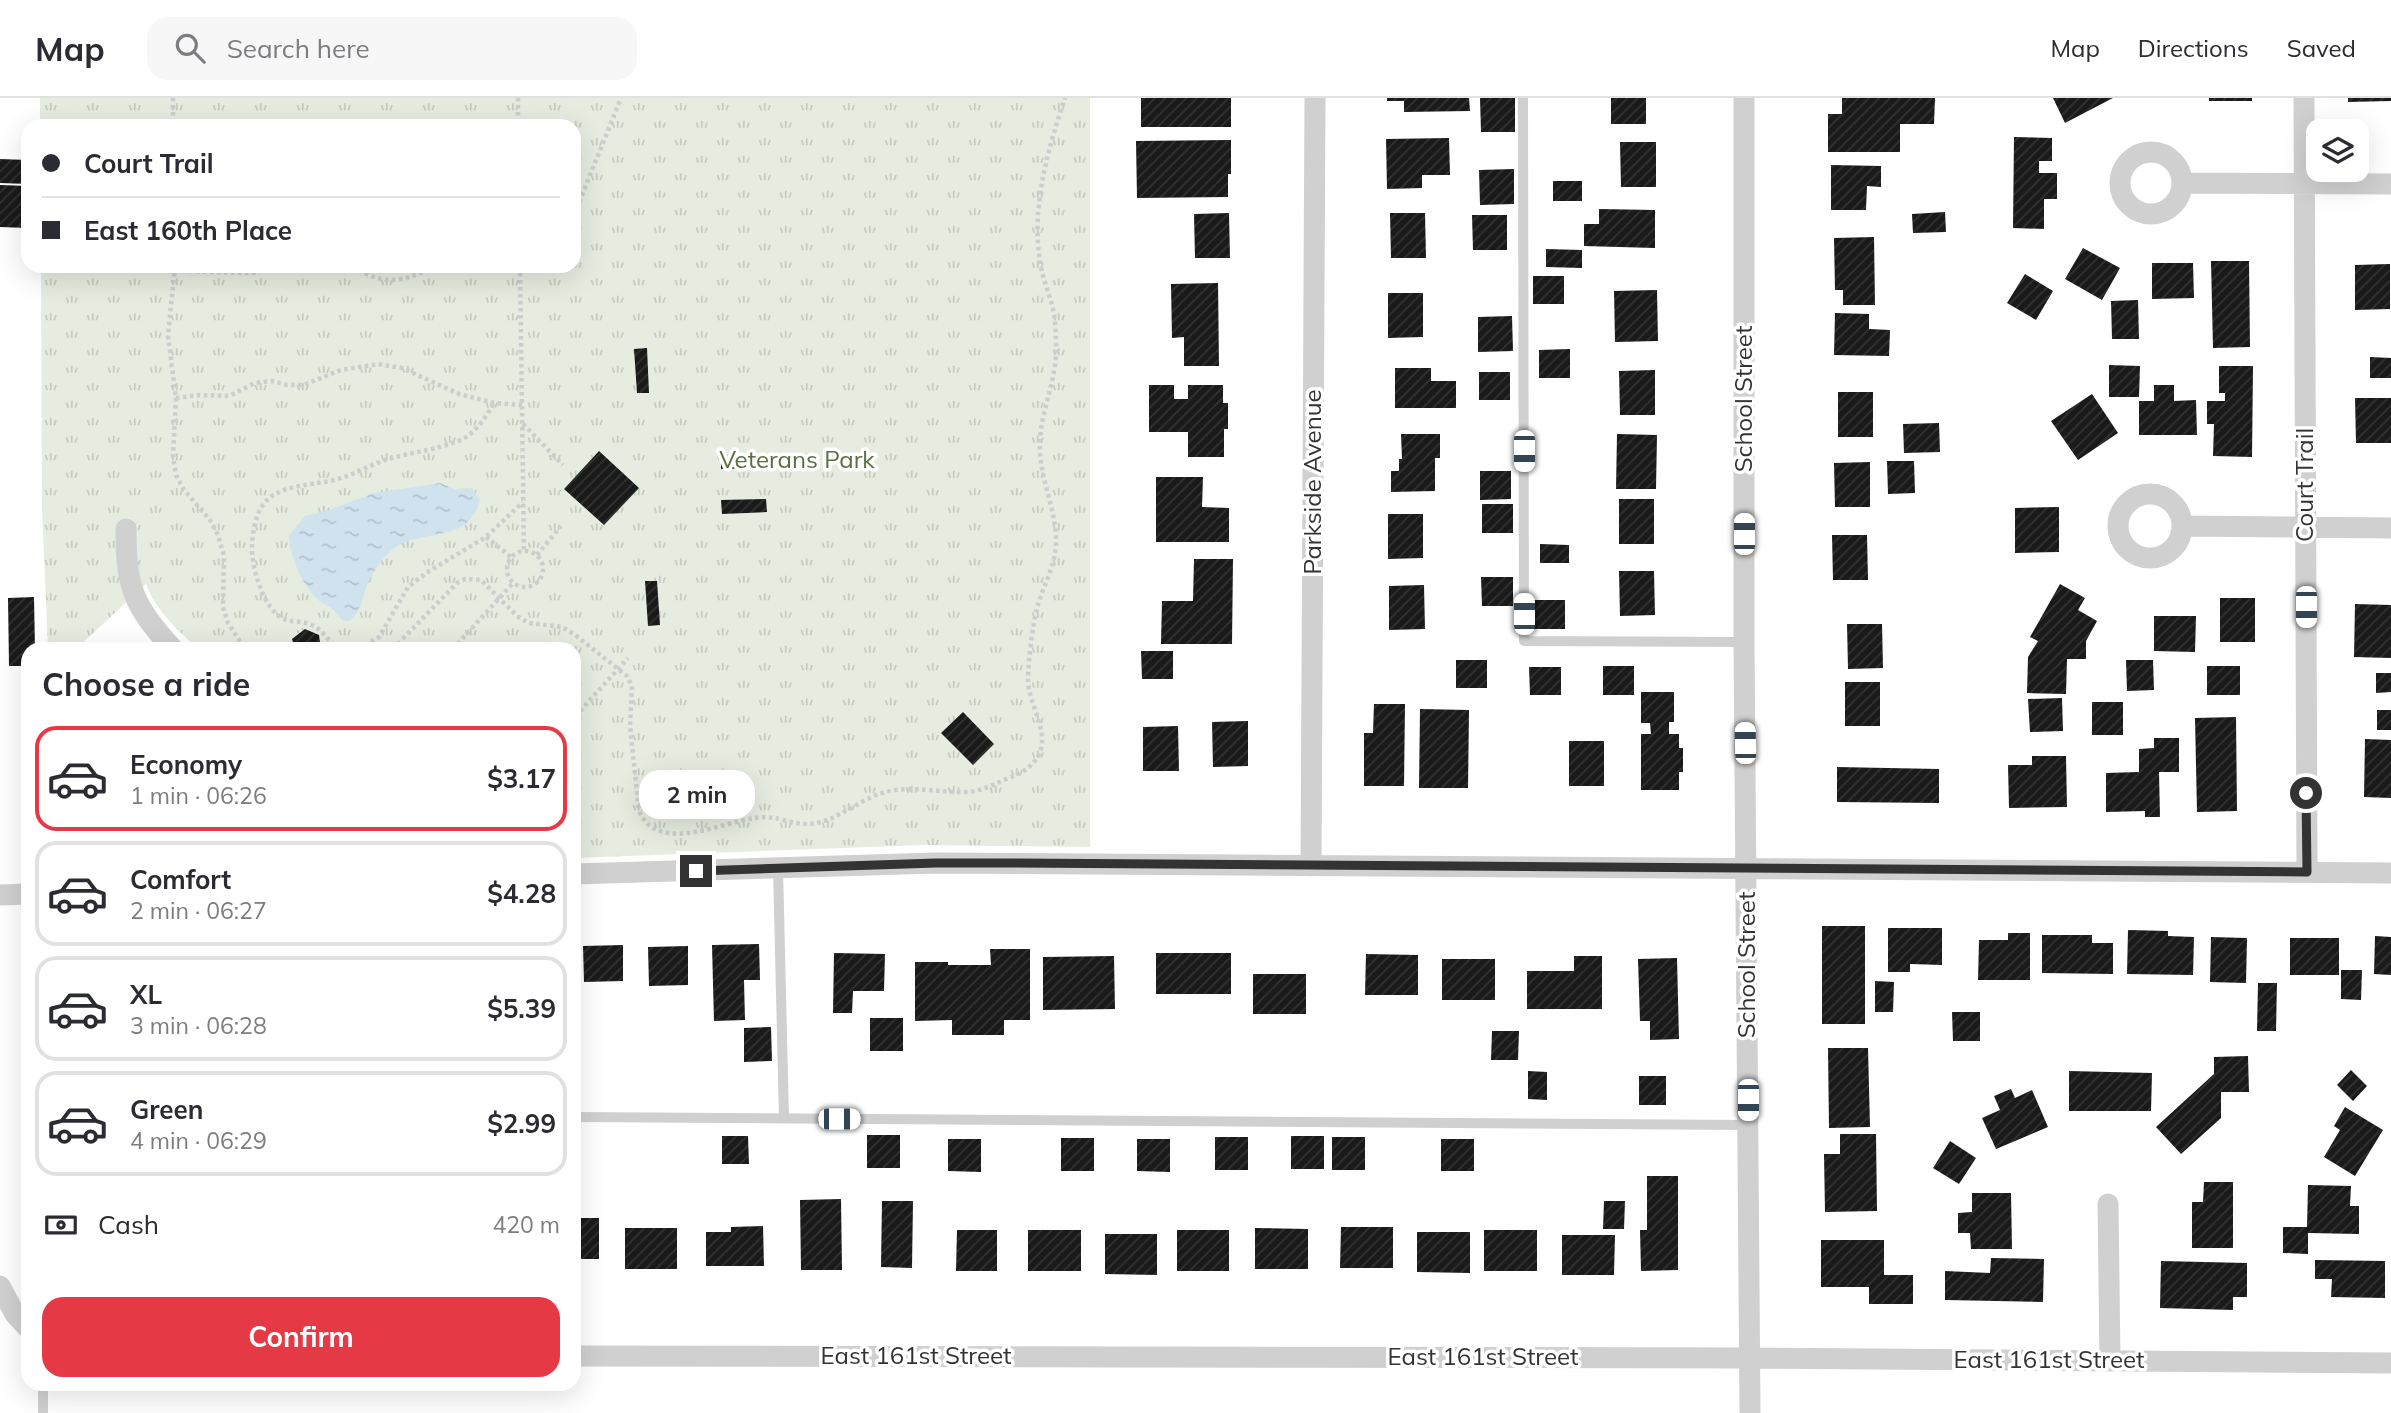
<!DOCTYPE html>
<html lang="en">
<head>
<meta charset="utf-8">
<style>
	:root { --surface:#fff; --page:#f7f7f7; --text:#2b2b33; --muted:#7c7c81; --line:#e1e1e2; --accent:#e63946 }
	body { margin:0; font-family:Mulish,sans-serif; background:var(--page); color:var(--text); height:100vh; display:flex; flex-direction:column; font-size:26px; white-space:nowrap }
	* { box-sizing:border-box; margin:0 }
	p { font-size:23px; color:var(--muted) }
	.icon { flex:none; width:38px; height:38px; fill:none; stroke:currentColor; stroke-width:2; stroke-linecap:round; stroke-linejoin:round }
	.map { position:relative; flex:1; overflow:hidden }
	.sheet { position:absolute; left:21px; top:544px; width:560px; height:749px; display:flex; flex-direction:column; background:var(--surface); border-radius:21px; box-shadow:0 7px 28px #0002 }
	.sheet>* { flex:none }
	.banner { position:absolute; left:21px; top:21px; width:560px; height:154px; border-radius:21px; box-shadow:0 7px 28px #0002; display:grid; align-content:center; height:154px; padding:0 21px; background:var(--surface) }
	.fabs { position:absolute; left:2306px; top:21px; display:grid; gap:14px }
	.fabs a { display:grid; place-items:center; width:63px; height:63px; border-radius:14px; background:var(--surface); box-shadow:0 7px 28px #0002; font-size:35px }
	.end { position:absolute; width:32px; height:32px; margin:-16px; border:9px solid #333; background:#fff; box-shadow:0 0 0 4px #fff }
	.from { border-radius:50% }
	.bubble { position:absolute; height:49px; border-radius:21px; background:var(--surface); box-shadow:0 7px 28px #0002; font-size:23px; font-weight:700; line-height:49px; text-align:center }
	.car { position:absolute; width:21px; height:42px; margin:-21px -10px; border-radius:9px; box-shadow:0 0 5px 2px #0007; background:linear-gradient(#fff 24%,#345 0 40%,#fff 0 76%,#345 0 86%,#fff 0) }
	.banner b { display:flex; align-items:center; gap:24px; height:66px; font-size:26px }
	.banner b+b { border-top:2px solid var(--line) }
	.banner i { width:18px; height:18px; background:var(--text) }
	ul { padding:0; list-style:none }
	li { display:flex; align-items:center; gap:21px; height:105px; margin:0 14px 10px; padding:0 7px; border:4px solid var(--line); border-radius:21px }
	li div { flex:1 }
	li b { display:block; font-size:26px }
	li em { font-style:normal; font-weight:700 }
	li.selected { border-color:var(--accent) }
	li>.icon { width:63px; height:63px; stroke-width:1.5 }
	h2 { padding:0 21px; font-size:32px; line-height:84px }
	.pay { display:flex; align-items:center; gap:18px; height:77px; padding:0 21px; font-size:26px }
	.pay p { margin-inline-start:auto }
	.cta { display:flex; gap:14px; margin-top:auto; padding:14px 21px }
	.cta a { flex:1; height:80px; border-radius:21px; background:var(--accent); color:#fff; font-size:28px; font-weight:700; line-height:80px; text-align:center }
	header { display:flex; align-items:center; gap:42px; box-sizing:border-box; height:98px; padding:0 35px; background:var(--surface); border-bottom:2px solid var(--line) }
	header strong { font-size:33px }
	nav { display:flex; gap:38px; margin-inline-start:auto; font-size:24px }
	.search { width:490px; height:63px; background:var(--page); display:flex; align-items:center; gap:18px; box-sizing:border-box; padding:0 24px; border-radius:21px; color:var(--muted); font-size:26px }
	.map>svg:first-child { display:block }
	.park { fill:url(#park-tufts) }
	.water { fill:url(#water-ripples) }
	.building { fill:url(#building-hatch) }
	.lines { fill:none; stroke-linecap:round; stroke-linejoin:round }
	.path { stroke:#cdcdcd; stroke-width:4.5; stroke-dasharray:3.5 3.5; stroke-linecap:butt }
	.lane { stroke:#d0d0d0; stroke-width:10 }
	.street { stroke:#d0d0d0; stroke-width:21 }
	.route { stroke:#333; stroke-width:9 }
	.labels { text-anchor:middle; stroke-width:7; stroke-linejoin:round; paint-order:stroke }
	.street-label { font-size:24px; fill:#333; stroke:#fff }
	.park-label { font-size:24px; fill:#56703f; stroke:#fff }
</style>
</head>
<body>
<header>
<strong>Map</strong>
<div class="search"><svg class="icon" aria-label="search" viewBox="0 0 24 24"><circle cx="10" cy="10" r="6"/><path d="M15 15l6 6"/></svg>Search here</div>
<nav><a>Map</a><a>Directions</a><a>Saved</a></nav>
</header>
<div class="map">
<svg width="2391" height="1315" viewBox="0 0 2391 1315">
	<defs>
		<pattern id="park-tufts" width="24" height="20" patternUnits="userSpaceOnUse" patternTransform="scale(1.75)"><rect width="24" height="20" fill="#e6ecdf"/><path d="M3 7l-1-3M5 7V3M7 7l1-3M15 17l-1-3M17 17v-4M19 17l1-3" fill="none" stroke="#c6cbc0"/></pattern>
		<pattern id="water-ripples" width="26" height="14" patternUnits="userSpaceOnUse" patternTransform="scale(1.75)"><rect width="26" height="14" fill="#cfe2ee"/><path d="M2 4q2-2 4 0t4 0M15 11q2-2 4 0t4 0" fill="none" stroke="#b2c2cd"/></pattern>
		<pattern id="building-hatch" width="6" height="6" patternUnits="userSpaceOnUse" patternTransform="scale(1.75)"><rect width="6" height="6" fill="#1a1a1a"/><path d="M-1 1l2-2M0 6l6-6M5 7l2-2" fill="none" stroke="#333"/></pattern>
	</defs>
	<rect width="100%" height="100%" fill="#fff"/>
	<path class="park" d="M40,0H1090V749L923,747L574,760V551H198C178,532 156,513 146,486L76,551H48L42,409L41,168H574V28H40Z"/>
	<path class="water" d="M440,385L455,391L472,390L480,402C468,445 428,431 399,447C384,456 372,474 366,490C361,504 362,513 349,523L342,522C331,506 327,510 316,500C302,486 290,458 289,438L305,418L326,413L374,395Z"/>
	<path class="building" d="M1141,0H1231V29H1141Z
		M1387,0H1469L1470,13L1404,14V3H1387Z
		M1480,0H1515V34H1481Z
		M1611,0H1646V26H1611Z
		M1842,0H1935L1934,26H1900V54H1828V16H1842Z
		M2053,0H2113L2065,25Z
		M2209,0H2252V3H2209Z
		M2348,0H2391V3L2348,4Z
		M2014,39L2052,40V63H2039V75H2057V101H2044V131L2013,130Z
		M1449,40L1450,77H1422V90L1387,91L1386,41Z
		M1231,42V76H1228V99L1137,100L1136,43Z
		M1620,44H1656V89H1621Z
		M0,61L28,62V86L0,85Z
		M1831,67L1881,68V89L1867,88L1866,112H1831Z
		M1514,71V106L1480,107L1479,72Z
		M1553,83H1582V103H1553Z
		M0,87L28,88V130L0,129Z
		M1599,111L1655,112V150L1584,148V126H1599Z
		M1945,114L1946,134L1913,135L1912,116Z
		M1229,115L1230,160H1195L1194,116Z
		M1390,115H1425L1426,160H1391Z
		M1472,117H1507V152H1473Z
		M1874,139L1875,207H1843V192H1835L1834,140Z
		M2083,150L2120,170L2102,202L2065,181Z
		M1546,151L1582,152V170L1546,169Z
		M2211,163H2249L2250,249L2213,250Z
		M2152,165H2193L2194,200L2152,201Z
		M2390,166V211L2355,212V167Z
		M2025,176L2053,193L2036,222L2007,205Z
		M1533,178H1564V206H1533Z
		M1218,185L1219,268H1184V239L1172,240L1171,186Z
		M1657,192L1658,243L1615,244L1614,193Z
		M1388,195H1423V239L1388,240Z
		M2138,202L2139,241H2112L2111,203Z
		M1835,215L1869,216V231L1890,232L1889,258L1834,257Z
		M1512,218L1513,253L1478,254V219Z
		M647,250L649,295H637L634,251Z
		M1570,251V280H1539V252Z
		M2370,259L2391,260V280H2370Z
		M2109,267L2140,268L2139,299H2109Z
		M2219,268H2253L2252,359L2213,358L2214,326H2207V303H2225V295H2219Z
		M1395,270H1431V283H1456V310H1395Z
		M1655,272V317H1620L1619,273Z
		M1479,274H1510V302H1479Z
		M1149,287H1174V301H1188V287H1223V305H1228V331H1224V359H1188V334H1149Z
		M2154,287H2174V303L2196,302L2197,337H2139V303H2154Z
		M1838,294H1873V339H1838Z
		M2092,296L2118,335L2078,362L2051,323Z
		M2355,300H2391V345H2356Z
		M1939,325L1940,354L1904,355L1903,326Z
		M1401,336H1440V360H1435V393L1391,394V373H1399V361H1402Z
		M1617,336L1657,337L1656,391H1616Z
		M599,353L639,390L604,427L564,391Z
		M763,357L764,370L721,371V358Z
		M1887,363H1914L1915,395L1888,396Z
		M1870,364V409H1835L1834,365Z
		M1480,373H1511V401L1480,402Z
		M1156,379H1203L1202,409L1229,410V444H1156Z
		M766,401L767,414L722,416L721,402Z
		M1619,401H1654V446H1619Z
		M1482,406H1513V435H1482Z
		M2059,409V454L2015,455V410Z
		M1388,416H1423V460L1388,461Z
		M1832,437H1867L1868,482H1833Z
		M1540,446L1569,447V465H1540Z
		M1194,461H1233L1232,546H1161L1162,503H1193Z
		M1619,473H1654L1655,517L1620,518Z
		M1481,479H1513V508H1482Z
		M645,483H657L660,527L648,528Z
		M2060,486L2085,500L2078,512L2097,523L2086,543V561H2067L2066,596L2027,595L2028,559L2038,543L2030,539Z
		M1424,487L1425,531L1389,532V488Z
		M34,499L35,551H28V568H9L8,500Z
		M2220,500H2255V544H2220Z
		M1534,502H1565V531H1534Z
		M2355,506L2391,507V560L2354,559Z
		M2154,518H2196L2195,554L2154,553Z
		M1847,526H1882L1883,570L1848,571Z
		M305,531L319,537L321,551H295L292,541Z
		M1141,553H1173V581H1142Z
		M1456,562H1487V590H1456Z
		M2126,562H2153L2154,592L2127,593Z
		M1603,568H1634V597H1603Z
		M2207,568H2240V597H2207Z
		M1529,569H1561V597H1530Z
		M2376,575H2391V594L2376,595Z
		M1845,584H1880V628H1845Z
		M1641,594H1674V624H1669V636H1679V650H1683V674H1679V692H1641V636H1651L1650,625H1641Z
		M2062,600L2063,633L2030,634L2028,601Z
		M2092,604H2123V637H2092Z
		M1374,606H1405L1404,688H1364V635H1373Z
		M1420,611L1469,612L1468,690H1419Z
		M2377,612H2391V632H2377Z
		M963,614L994,646L973,667L941,635Z
		M2236,619L2237,713L2197,714L2195,620Z
		M1248,623V668L1213,669L1212,624Z
		M1178,628L1179,673H1143V629Z
		M2154,640H2179V674H2159L2160,719H2145V713L2106,714V675L2139,674V651L2154,650Z
		M2365,641L2391,642V700L2364,699Z
		M1569,643H1604V688H1569Z
		M2032,658H2066L2067,709L2009,710L2008,667H2032Z
		M1837,669L1939,671V705L1837,704Z
		M1822,828H1865V926H1822Z
		M1888,830H1942V867L1910,866V874H1888Z
		M2128,832L2168,833V838L2194,839L2193,877L2127,876Z
		M2008,835H2030V882H1978L1979,842H2008Z
		M2042,837H2092V845H2113V876L2042,875Z
		M2375,838L2391,839V877L2374,876Z
		M2211,839L2247,840L2246,885L2210,884Z
		M2290,840H2339V877H2290Z
		M759,846L760,882H744L745,922L714,923L712,847Z
		M623,847V883L584,884L583,848Z
		M688,848V887L649,888L648,849Z
		M990,851H1030V922H1004V937H952V922L915,923V864H948V867H991Z
		M834,855L885,856L884,893H853L852,915H833Z
		M1156,855H1231V896H1156Z
		M1366,856L1418,857V897H1365Z
		M1114,858L1115,911L1043,912V859Z
		M1574,858H1602V911H1527V873H1574Z
		M1677,860L1679,941L1650,942V923H1640L1638,861Z
		M1442,861H1495V902H1442Z
		M2341,872H2362L2361,902L2341,901Z
		M1253,876H1306V916H1253Z
		M1875,883L1894,884L1893,914H1875Z
		M2258,885H2277L2276,933H2257Z
		M1952,914H1980V943H1953Z
		M870,920H903V953H870Z
		M771,929L772,963L744,964V930Z
		M1492,933H1519L1518,962H1491Z
		M1828,950H1868L1870,1029L1829,1030Z
		M2248,958L2249,994H2221V1020L2181,1056L2156,1029L2214,976V959Z
		M2351,972L2367,988L2353,1003L2337,987Z
		M1528,973L1547,974V1002L1528,1001Z
		M2069,973L2152,975L2151,1013H2069Z
		M1639,978H1666V1007H1639Z
		M2011,991L2015,1000L2032,992L2048,1029L1996,1051L1982,1020L2000,1012L1994,998Z
		M2345,1009L2383,1032L2355,1078L2324,1059L2340,1032L2334,1028Z
		M1840,1036H1876L1877,1113L1825,1114L1824,1056H1840Z
		M574,1037H578V1069H574Z
		M867,1037H900V1070H867Z
		M722,1038H748L749,1066H722Z
		M1291,1038H1324V1071H1291Z
		M1215,1039H1248V1072H1215Z
		M1332,1039H1365V1072H1332Z
		M1061,1040H1094V1073H1061Z
		M948,1041H981V1074L948,1073Z
		M1137,1041H1170V1074L1137,1073Z
		M1441,1041H1474V1073H1441Z
		M1950,1043L1976,1060L1959,1086L1933,1070Z
		M1647,1078H1678V1172L1641,1173L1640,1132H1647Z
		M2204,1084H2233V1150H2192V1104H2203Z
		M2308,1087L2351,1088L2350,1108H2359V1136L2308,1135V1156L2283,1155V1129H2307Z
		M1972,1095H2011L2012,1151H1971L1970,1135H1958V1115L1972,1114Z
		M841,1101L842,1172H801L800,1102Z
		M882,1103H913L912,1170L881,1169Z
		M1604,1103H1625L1624,1131H1603Z
		M574,1120H599V1161H574Z
		M763,1128L764,1168H706V1134H731V1129Z
		M1341,1129H1393V1170H1340Z
		M625,1130H677V1171H625Z
		M1255,1130L1308,1131V1171H1255Z
		M957,1132H997V1173H956Z
		M1028,1132H1081V1173H1028Z
		M1177,1132H1229V1173H1177Z
		M1484,1132H1537V1173H1484Z
		M1417,1134H1470V1175L1417,1174Z
		M1105,1136H1157V1177L1105,1176Z
		M1562,1137H1615L1614,1177H1562Z
		M1821,1142H1884V1177H1913V1206H1869V1189H1821Z
		M1991,1160L2044,1161L2043,1204L1945,1202V1173L1990,1175Z
		M2315,1162L2385,1163V1200L2331,1199L2332,1181H2315Z
		M2161,1163L2247,1165V1199H2233V1212L2160,1210Z"/>
	<g class="lines">
		<path class="path" d="M173,0V28
			M518,0V28
			M574,117L621,0
			M175,168L168,238L176,300L173,359L176,377L184,392L210,422L218,437L224,458L223,509L228,525L245,551
			M353,168C382,188 404,185 434,168
			M520,168L524,453
			M175,173L253,175L276,168
			M176,300L200,297L229,298L255,285L272,283L287,287H303L341,272L378,266L402,270L459,296L494,305L522,307
			M523,326L563,367
			M486,439L511,459
			M507 471a18 18 0 1 1 36 0a18 18 0 1 1-36 0Z
			M537,457L561,428
			M340,551C329,545 323,532 312,527C304,523 294,524 286,522C264,514 251,469 252,448C255,389 283,391 330,383C350,379 367,368 385,362C410,354 439,352 463,341C477,333 486,319 494,305
			M359,551L379,539L408,489L426,475L486,439L523,404
			M393,551L457,485L465,481L481,482L517,518L529,525L562,529L574,536L627,578L632,588L630,628L639,713C658,757 722,724 755,720C767,718 776,720 788,723C832,737 854,697 896,692C920,689 944,695 968,694C981,693 993,687 1004,682C1015,677 1025,674 1033,665C1056,641 1028,609 1028,581C1028,565 1033,525 1037,510C1043,488 1055,469 1056,446C1057,414 1041,384 1040,353C1038,320 1055,288 1056,255C1056,241 1056,225 1053,211C1049,195 1042,179 1040,163C1031,109 1048,51 1065,0
			M453,551L513,485
			M580,613L628,560"/>
		<path class="lane" d="M1523,0L1524,543L1744,544
			M778,770L784,1020
			M574,1019L1748,1027
			M43,1315V1286"/>
		<path class="street" d="M1744,0V544L1750,1315
			M2304,0L2307,774
			M2120 85a31 31 0 1 1 62 0a31 31 0 1 1-62 0Z
			M2183,85L2391,86
			M2118 428a32 32 0 1 1 64 0a32 32 0 1 1-64 0Z
			M2182,428L2391,430
			M126,431C126,489 133,508 173,551
			M1311,768L1315,0
			M574,776L936,765L2391,775
			M0,797L28,796
			M2108,1106L2110,1263
			M0,1188L15,1216L28,1230
			M574,1258L1750,1260L2391,1265"/>
	</g>
	<g class="lines">
		<path class="route" d="M696,773L936,765H1014L2307,774L2306,695"/>
	</g>
	<g class="labels">
		<g class="street-label">
			<text transform="translate(1744 301) rotate(-90)" y="8">School Street</text>
			<text transform="translate(1313 384) rotate(-90)" y="8">Parkside Avenue</text>
			<text transform="translate(2305 387) rotate(-90)" y="8">Court Trail</text>
			<text transform="translate(1747 867) rotate(-90)" y="8">School Street</text>
			<text x="916" y="1266">East 161st Street</text>
			<text x="1483" y="1267">East 161st Street</text>
			<text x="2049" y="1270">East 161st Street</text>
		</g>
		<g class="park-label">
			<text x="797" y="370">Veterans Park</text>
		</g>
	</g>
</svg>
<div class="fabs">
<a><svg class="icon" aria-label="layers" viewBox="0 0 24 24"><path d="M12 4l9 5-9 5-9-5zM3 14l9 5 9-5"/></svg></a>
</div>
<i class="end from" style="left:2306px;top:695px"></i>
<i class="end" style="left:696px;top:773px"></i>
<div class="bubble" style="left:639px;top:672px;width:116px">2 min</div>
<i class="car" style="left:1524px;top:353px;rotate:180deg"></i>
<i class="car" style="left:1744px;top:436px;rotate:0deg"></i>
<i class="car" style="left:2306px;top:509px;rotate:180deg"></i>
<i class="car" style="left:1524px;top:516px;rotate:0deg"></i>
<i class="car" style="left:1745px;top:645px;rotate:359deg"></i>
<i class="car" style="left:1748px;top:1002px;rotate:180deg"></i>
<i class="car" style="left:839px;top:1021px;rotate:90deg"></i>
<div class="banner">
<b><i class="from"></i>Court Trail</b>
<b><i></i>East 160th Place</b>
</div>
<section class="sheet">
<h2>Choose a ride</h2>
<ul>
<li class="selected"><svg class="icon" aria-label="car" viewBox="0 0 24 24"><path d="M5 17H2v-5l4-1 3-4h7l3 4 3 1v5h-3M9 17h6M6 11h13"/><circle cx="7" cy="17" r="2"/><circle cx="17" cy="17" r="2"/></svg><div><b>Economy</b><p>1 min · 06:26</p></div><em>$3.17</em></li>
<li><svg class="icon" aria-label="car" viewBox="0 0 24 24"><path d="M5 17H2v-5l4-1 3-4h7l3 4 3 1v5h-3M9 17h6M6 11h13"/><circle cx="7" cy="17" r="2"/><circle cx="17" cy="17" r="2"/></svg><div><b>Comfort</b><p>2 min · 06:27</p></div><em>$4.28</em></li>
<li><svg class="icon" aria-label="car" viewBox="0 0 24 24"><path d="M5 17H2v-5l4-1 3-4h7l3 4 3 1v5h-3M9 17h6M6 11h13"/><circle cx="7" cy="17" r="2"/><circle cx="17" cy="17" r="2"/></svg><div><b>XL</b><p>3 min · 06:28</p></div><em>$5.39</em></li>
<li><svg class="icon" aria-label="car" viewBox="0 0 24 24"><path d="M5 17H2v-5l4-1 3-4h7l3 4 3 1v5h-3M9 17h6M6 11h13"/><circle cx="7" cy="17" r="2"/><circle cx="17" cy="17" r="2"/></svg><div><b>Green</b><p>4 min · 06:29</p></div><em>$2.99</em></li>
</ul>
<div class="pay"><svg class="icon" aria-label="cash" viewBox="0 0 24 24"><path d="M3 7h18v10H3z"/><circle cx="12" cy="12" r="2"/></svg>Cash<p>420 m</p></div>
<div class="cta"><a>Confirm</a></div>
</section>
</div>
</body>
</html>
